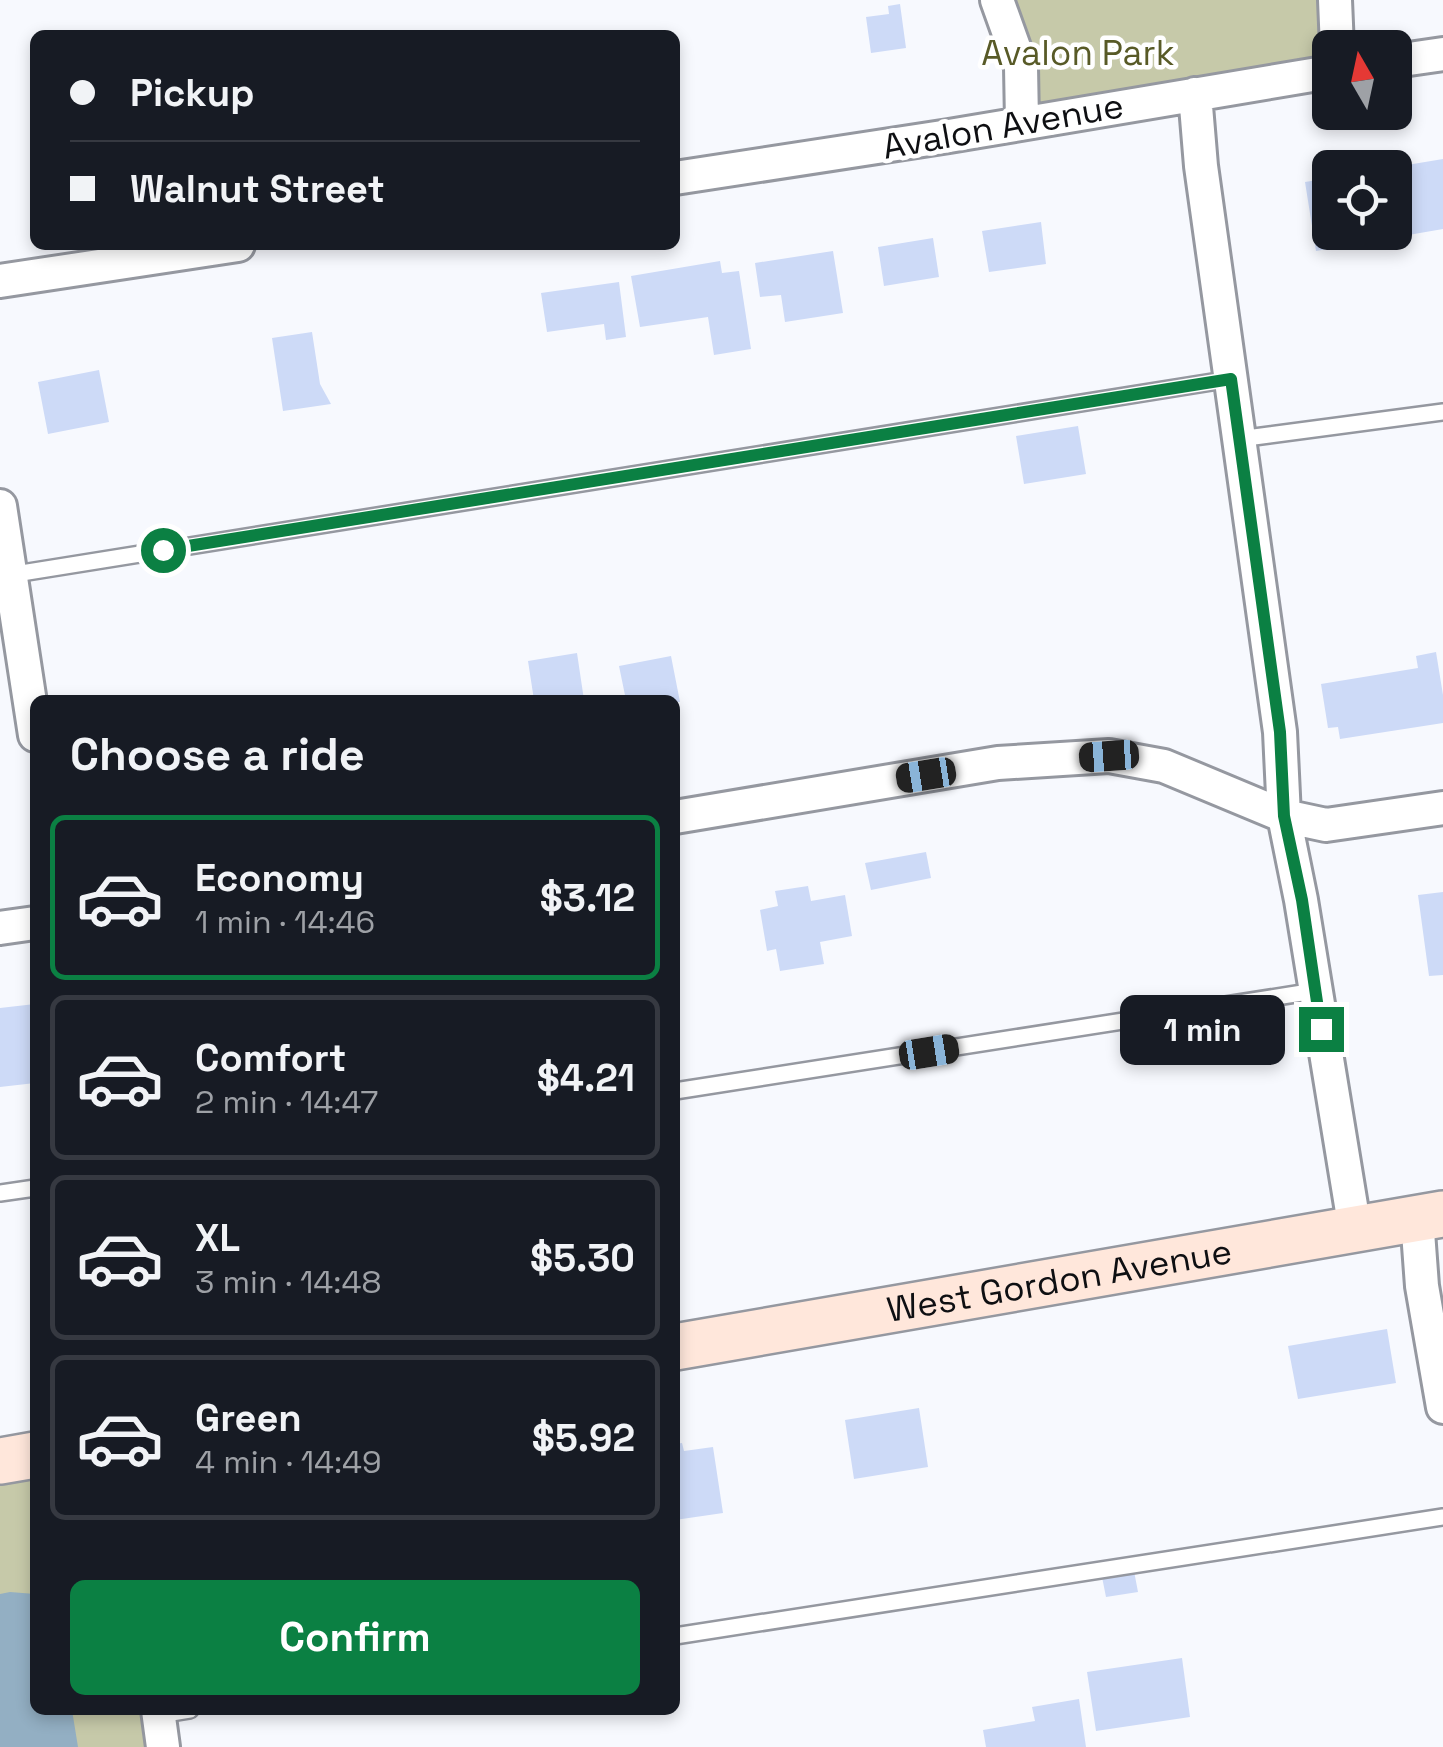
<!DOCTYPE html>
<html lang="en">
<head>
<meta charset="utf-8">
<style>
	:root { --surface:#171b24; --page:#242831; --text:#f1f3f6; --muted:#9ea1a6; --line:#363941; --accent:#0b8043 }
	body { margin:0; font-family:"Space Grotesk",sans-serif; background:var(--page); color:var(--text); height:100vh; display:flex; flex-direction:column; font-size:38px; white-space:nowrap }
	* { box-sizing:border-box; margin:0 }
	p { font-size:32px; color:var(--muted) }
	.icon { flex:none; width:55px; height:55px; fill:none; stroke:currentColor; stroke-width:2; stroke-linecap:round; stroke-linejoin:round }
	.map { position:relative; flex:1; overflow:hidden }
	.sheet { position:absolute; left:30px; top:695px; width:650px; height:1020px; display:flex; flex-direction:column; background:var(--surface); border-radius:15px; box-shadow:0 5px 15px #0003 }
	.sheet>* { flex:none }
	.banner { position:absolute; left:30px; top:30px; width:650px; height:220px; border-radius:15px; box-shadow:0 5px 15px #0003; display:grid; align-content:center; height:220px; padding:0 40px; background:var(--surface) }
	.needle { width:65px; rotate:351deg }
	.controls { position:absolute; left:1312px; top:30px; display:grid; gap:20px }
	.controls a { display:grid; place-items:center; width:100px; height:100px; border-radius:15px; background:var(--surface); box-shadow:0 5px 15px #0003; font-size:50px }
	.end { position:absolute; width:45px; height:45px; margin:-22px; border:12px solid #0b8043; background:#fff; box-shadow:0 0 0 5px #fff }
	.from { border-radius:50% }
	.bubble { position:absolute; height:70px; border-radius:15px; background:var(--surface); box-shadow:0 5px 15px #0003; font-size:32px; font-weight:700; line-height:70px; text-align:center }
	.car { position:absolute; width:30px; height:60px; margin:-30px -15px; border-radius:12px; box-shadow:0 0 8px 2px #0007; background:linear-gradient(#222 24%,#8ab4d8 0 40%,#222 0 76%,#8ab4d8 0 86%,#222 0) }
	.banner b { display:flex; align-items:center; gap:35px; height:95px; font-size:38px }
	.banner b+b { border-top:2px solid var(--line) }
	.banner i { width:25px; height:25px; background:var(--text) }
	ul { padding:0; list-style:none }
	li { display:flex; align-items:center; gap:30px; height:165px; margin:0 20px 15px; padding:0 20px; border:5px solid var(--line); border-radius:15px }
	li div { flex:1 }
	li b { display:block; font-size:38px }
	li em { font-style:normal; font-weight:700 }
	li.selected { border-color:var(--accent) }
	li>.icon { width:90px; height:90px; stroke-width:1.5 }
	h2 { padding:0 40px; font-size:45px; line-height:120px }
	.cta { display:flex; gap:20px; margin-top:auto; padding:20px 40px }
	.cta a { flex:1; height:115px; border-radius:15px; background:var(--accent); color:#fff; font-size:40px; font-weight:700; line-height:115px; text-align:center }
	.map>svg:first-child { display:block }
	.green { fill:#c6c9a9 }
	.water { fill:#93afc3 }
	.building { fill:#cddaf7 }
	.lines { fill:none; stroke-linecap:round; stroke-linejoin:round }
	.lane-casing { stroke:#9598a0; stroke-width:20 }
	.street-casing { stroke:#9598a0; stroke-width:38 }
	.secondary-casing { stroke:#9598a0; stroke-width:50 }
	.lane { stroke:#fff; stroke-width:15 }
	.street { stroke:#fff; stroke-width:32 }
	.secondary { stroke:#ffe7db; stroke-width:45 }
	.route { stroke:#0b8043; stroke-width:12 }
	.labels { text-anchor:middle; stroke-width:9; stroke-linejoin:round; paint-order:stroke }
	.park-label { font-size:35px; fill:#585a27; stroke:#fff }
	.street-label { font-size:35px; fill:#0e0f12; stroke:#fff }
</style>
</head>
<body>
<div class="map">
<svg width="1443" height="1747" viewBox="0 0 1443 1747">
	<rect width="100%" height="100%" fill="#f7f9fe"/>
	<path class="green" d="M1000,0H1330V67L1028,116Z
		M35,1464V1710H150L155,1747H0V1470Z"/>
	<path class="water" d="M10,1592L35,1594V1710H72L78,1747H0V1594Z"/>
	<path class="building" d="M900,4L906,48L871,53L866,17L889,14L888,6Z
		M1443,159V229L1316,251L1305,182L1330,178V232H1395V167Z
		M1041,222L1046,264L989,272L982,231Z
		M933,238L939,277L884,286L878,247Z
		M833,251L843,313L785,322L781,295L760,297L755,263Z
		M720,261L722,273L739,271L751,349L714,355L708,317L640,327L631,276Z
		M619,282L626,337L606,340L604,324L547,332L541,293Z
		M312,332L320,384L331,404L283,411L272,338Z
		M99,370L109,422L48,434L38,382Z
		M1078,426L1086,474L1024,484L1016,436Z
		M1436,652L1443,695V723L1340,739L1338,727L1328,728L1321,684L1418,668L1416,656Z
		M577,653L584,700H534L528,661Z
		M671,656L680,702L626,700L619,666Z
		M926,852L931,878L871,890L865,863Z
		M808,886L811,901L845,895L852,936L820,942L824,964L780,971L776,949L767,951L760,910L778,906L775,891Z
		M1443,892V975L1429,976L1418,895Z
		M35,1004V1083L0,1087V1008Z
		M1387,1329L1396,1383L1298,1399L1288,1346Z
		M919,1408L928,1467L854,1479L845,1420Z
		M682,1443L684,1451L713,1447L723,1513L675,1520V1444Z
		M1134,1571L1138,1592L1106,1597L1102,1577Z
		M1182,1658L1190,1717L1096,1731L1087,1672Z
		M1079,1699L1086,1747H986L983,1730L1035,1721L1032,1707Z"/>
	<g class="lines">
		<g class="lane-casing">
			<path id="lane" d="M1239,439L1443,412
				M9,575L1231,379
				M675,1091L1315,991
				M0,1193L35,1188
				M675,1636L1443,1517
				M159,1715L190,1710"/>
		</g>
		<g class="street-casing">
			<path id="street" d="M997,0L1021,67L1022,122
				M1335,0L1337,48
				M1395,61L1443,54
				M1195,94L1201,166L1280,732L1284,816L1301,900L1355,1230
				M675,178L949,136L1330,72
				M0,281L238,245
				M0,506L35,735
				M675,817L998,763L1109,756L1164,766L1284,816L1326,825L1443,808
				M0,928L35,923
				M1417,1218L1422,1286L1443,1407
				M158,1710L163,1747"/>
		</g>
		<g class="secondary-casing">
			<g id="secondary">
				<path id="s1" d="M675,1347L1443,1214"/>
				<path d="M0,1461L35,1455"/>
			</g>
		</g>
		<use href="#lane" class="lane"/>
		<use href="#street" class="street"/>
		<use href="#secondary" class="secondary"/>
	</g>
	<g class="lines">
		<path class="route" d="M163,550L1231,379L1280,732L1284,816L1302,900L1321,1029"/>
	</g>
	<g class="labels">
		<g class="park-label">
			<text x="1078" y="65">Avalon Park</text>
		</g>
		<g class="street-label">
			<text transform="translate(1003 126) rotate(-10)" y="12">Avalon Avenue</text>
			<text dy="12" stroke="none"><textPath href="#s1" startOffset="390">West Gordon Avenue</textPath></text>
		</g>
	</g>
</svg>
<div class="controls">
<a><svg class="needle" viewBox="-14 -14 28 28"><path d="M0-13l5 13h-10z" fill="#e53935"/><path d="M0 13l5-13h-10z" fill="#9ea1a6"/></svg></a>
<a><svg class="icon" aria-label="locate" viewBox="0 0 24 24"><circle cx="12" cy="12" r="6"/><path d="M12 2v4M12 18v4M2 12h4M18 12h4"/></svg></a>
</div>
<i class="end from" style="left:163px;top:550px"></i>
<i class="end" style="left:1321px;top:1029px"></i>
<div class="bubble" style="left:1120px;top:995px;width:165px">1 min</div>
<i class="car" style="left:1109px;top:756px;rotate:266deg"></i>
<i class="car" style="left:926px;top:775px;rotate:261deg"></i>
<i class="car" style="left:929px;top:1052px;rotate:81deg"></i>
<div class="banner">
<b><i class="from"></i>Pickup</b>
<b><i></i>Walnut Street</b>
</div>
<section class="sheet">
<h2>Choose a ride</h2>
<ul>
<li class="selected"><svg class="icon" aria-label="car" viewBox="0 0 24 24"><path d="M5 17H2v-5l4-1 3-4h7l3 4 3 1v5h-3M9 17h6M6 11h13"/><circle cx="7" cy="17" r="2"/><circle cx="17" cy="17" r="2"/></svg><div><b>Economy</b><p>1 min · 14:46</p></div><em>$3.12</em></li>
<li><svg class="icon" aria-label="car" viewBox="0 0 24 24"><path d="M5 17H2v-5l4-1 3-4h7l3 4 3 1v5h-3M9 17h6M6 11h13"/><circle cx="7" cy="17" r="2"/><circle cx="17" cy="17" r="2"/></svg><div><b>Comfort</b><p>2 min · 14:47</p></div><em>$4.21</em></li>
<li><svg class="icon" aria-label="car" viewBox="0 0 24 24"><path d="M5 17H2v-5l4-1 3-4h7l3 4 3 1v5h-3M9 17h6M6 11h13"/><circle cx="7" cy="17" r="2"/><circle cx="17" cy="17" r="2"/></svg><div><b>XL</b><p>3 min · 14:48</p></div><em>$5.30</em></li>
<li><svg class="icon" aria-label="car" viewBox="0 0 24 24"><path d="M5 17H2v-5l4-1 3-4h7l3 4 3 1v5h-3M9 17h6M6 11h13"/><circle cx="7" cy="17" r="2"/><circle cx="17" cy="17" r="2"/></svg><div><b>Green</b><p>4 min · 14:49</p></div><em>$5.92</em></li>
</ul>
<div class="cta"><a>Confirm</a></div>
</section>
</div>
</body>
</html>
